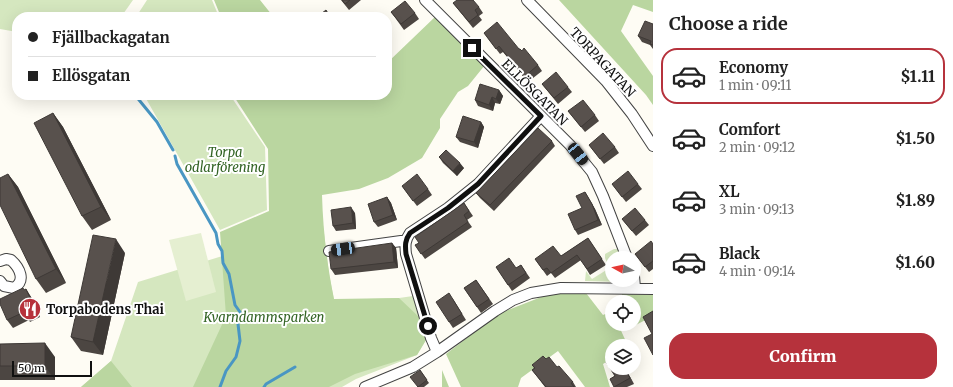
<!DOCTYPE html>
<html lang="en">
<head>
<meta charset="utf-8">
<style>
	:root { --surface:#fff; --page:#f6f6f6; --text:#222; --muted:#767676; --line:#e0e0e0; --accent:#b6323c }
	body { margin:0; font-family:Merriweather,serif; background:var(--page); color:var(--text); height:100vh; display:flex; flex-direction:column; font-size:15px; white-space:nowrap }
	* { box-sizing:border-box; margin:0 }
	p { font-size:13px; color:var(--muted) }
	.icon { flex:none; width:22px; height:22px; fill:none; stroke:currentColor; stroke-width:2; stroke-linecap:round; stroke-linejoin:round }
	.map { position:relative; flex:1; overflow:hidden }
	.side { display:flex; flex-direction:column; background:var(--surface); width:300px }
	.side>* { flex:none }
	.guide { position:absolute; left:12px; top:12px; width:380px; height:88px; border-radius:16px; box-shadow:0 4px 16px #0002; display:grid; align-content:center; height:88px; padding:0 16px; background:var(--surface) }
	.needle { width:26px; rotate:278deg }
	.controls { position:absolute; left:605px; top:251px; display:grid; gap:8px }
	.controls a { display:grid; place-items:center; width:36px; height:36px; border-radius:50%; background:var(--surface); box-shadow:0 4px 16px #0002; font-size:20px }
	.scale { position:absolute; left:12px; bottom:10px; width:80px; box-sizing:border-box; padding-left:4px; border:2px solid #101010; border-top:0; font-size:11px; line-height:14px; white-space:nowrap; color:#101010; -webkit-text-stroke:3px #fff; paint-order:stroke }
	.end { position:absolute; width:18px; height:18px; margin:-9px; border:5px solid #101010; background:#fff; box-shadow:0 0 0 2px #fff }
	.from { border-radius:50% }
	.car { position:absolute; width:12px; height:24px; margin:-12px -6px; border-radius:5px; box-shadow:0 0 3px 1px #0007; background:linear-gradient(#222 24%,#8ab4d8 0 40%,#222 0 76%,#8ab4d8 0 86%,#222 0) }
	.guide b { display:flex; align-items:center; gap:14px; height:38px; font-size:15px }
	.guide b+b { border-top:1px solid var(--line) }
	.guide i { width:10px; height:10px; background:var(--text) }
	ul { padding:0; list-style:none }
	li { display:flex; align-items:center; gap:12px; height:56px; margin:0 8px 6px; padding:0 8px; border:2px solid transparent; border-radius:16px }
	li div { flex:1 }
	li b { display:block; font-size:15px }
	li em { font-style:normal; font-weight:800 }
	li.current { border-color:var(--accent) }
	li>.icon { width:36px; height:36px; stroke-width:1.5 }
	h2 { padding:0 16px; font-size:18px; line-height:48px }
	.button { display:flex; gap:8px; margin-top:auto; padding:8px 16px }
	.button a { flex:1; height:46px; border-radius:16px; background:var(--accent); color:#fff; font-size:16px; font-weight:800; line-height:46px; text-align:center }
	main { display:flex; flex:1; min-height:0 }
	.map>svg:first-child { display:block }
	.green { fill:#d5e7bf }
	.forest { fill:#bad6a0 }
	.pitch { fill:#e5efd1 }
	.lines { fill:none; stroke-linecap:round; stroke-linejoin:round }
	.stream { stroke:#4996c3; stroke-width:3 }
	.street-casing { stroke:#434343; stroke-width:12 }
	.street { stroke:#fff; stroke-width:10 }
	.wall { fill:#4c4642 }
	.shaded-wall { fill:#3e3936 }
	.building { fill:#58514d; stroke:#3e3936 }
	.route { stroke:#101010; stroke-width:5 }
	.labels { text-anchor:middle; stroke-width:4; stroke-linejoin:round; paint-order:stroke }
	.street-label { font-size:13px; fill:#101010; stroke:#fff }
	.park-label { font-size:13px; font-style:italic; fill:#336425; stroke:#fff }
	.poi-label { font-size:13px; font-weight:bold; fill:#101010; stroke:#fff; text-anchor:start }
</style>
</head>
<body>
<main>
<div class="map">
<svg width="653" height="387" viewBox="0 0 653 387">
	<rect width="100%" height="100%" fill="#fefcf4"/>
	<path class="green" d="M0,0H133L121,17H17V32L0,29Z
		M147,0H212L219,17H136Z
		M144,95H230L265,147L267,210L220,230Z
		M323,225L329,274L334,300L399,298L413,296L426,340L417,355L356,379L342,387H81L111,361L138,282Z
		M614,249H618L622,258H612V280H624L623,282L585,281L586,271L592,279L608,269V265L605,258V254Z"/>
	<path class="forest" d="M214,0H260L272,15L279,17H221Z
		M559,0H653V12L633,5L621,31L653,76V105L646,95Z
		M436,16L485,65L468,86L458,92L440,119V128L422,158L388,178L359,189L322,195C323,230 327,265 334,299L399,298L419,317L426,340L417,355L355,374L329,387H193L226,316L220,232L269,211L268,149L233,95H387V63Z
		M586,293L603,315L612,311V324H618L628,346H612V358L603,364L610,387H585L558,351L521,378L518,387H461L446,354L498,314L549,294Z
		M622,294L653,295V316L632,327L630,324H634V302H622Z
		M111,361L132,387H81Z
		M442,370L449,387H442Z"/>
	<path class="pitch" d="M201,233L216,292L186,301L169,240Z"/>
	<g class="lines">
		<path class="stream" d="M135,95L157,122L173,150
			M175,156L177,164L216,233L218,244L222,251L223,263L229,274L235,305L240,312V319L238,324L240,341L236,357L226,371L220,387
			M264,387L266,384L295,367"/>
		<g class="street-casing">
			<path id="street" d="M425,0L570,145L592,172L603,196L627,258
				M527,0L606,81L632,114L653,146
				M329,251L401,241H405
				M0,261L6,259L11,260C20,268 26,281 14,288L4,286L0,281
				M634,276L635,288
				M437,352L431,338L406,254C405,245 405,240 410,233L448,208L478,184L541,116
				M365,387L413,367L437,352L495,311L513,300L531,293L561,288L653,289"/>
		</g>
		<use href="#street" class="street"/>
	</g>
	<path class="wall" d="M341,0H361L349,10Z
		M453,3L479,7L483,13L479,16L482,20L473,28Z
		M391,12L415,13L419,19L404,30Z
		M653,24V49L650,45L642,42L638,36Z
		M484,33L522,51L538,65L542,71L528,82L503,52L500,54Z
		M542,84L568,87L572,92L558,104Z
		M499,90L503,96L500,104L495,103L493,111L478,106L475,100Z
		M568,111L595,115L599,121L585,132Z
		M53,113L63,127L111,220L92,230L82,216Z
		M481,122L484,127L478,148L460,142L456,137Z
		M552,141L555,146L494,211L480,198L476,193Z
		M589,145L615,147L619,153L604,164Z
		M439,157L464,168L457,176L443,163Z
		M8,174L18,187L66,283L46,293L36,279Z
		M612,184H638L642,189L626,202Z
		M402,186L428,189L432,195L417,206Z
		M585,192L595,209L602,225L578,235L575,230L582,208Z
		M387,197L391,203L397,220L378,227L374,222Z
		M464,203L473,216L467,220L472,227L425,259L415,245L419,243Z
		M355,213L356,229L336,231L333,226Z
		M622,219L645,220L649,225L636,236Z
		M588,238L606,265L590,275L581,260L555,278L551,273L547,276L535,259L561,256Z
		M392,243L396,248L398,268L335,275L331,269Z
		M653,244V269L649,272L635,254Z
		M125,253L103,355L81,351L71,337Z
		M521,265L530,278L512,291L496,267L516,268Z
		M476,280L493,304L481,313L464,288Z
		M26,289L31,297L40,317L30,322L29,320L13,328L7,320L24,290Z
		M453,299L466,320L453,328L449,322Z
		M0,344L55,357V380H0Z
		M546,359L557,367L573,382L576,387H545L532,370L534,368L532,365Z
		M612,368H625L634,384L627,387H615L610,379L615,376Z
		M420,370L429,383L424,387H417Z"/>
	<path class="shaded-wall" d="M499,90L503,96L500,104L496,99Z
		M492,97L495,103L493,111L489,105Z
		M53,113L63,127L111,220L101,207Z
		M481,122L484,127L478,148L474,142Z
		M460,163L464,168L457,176L453,171Z
		M8,174L18,187L66,283L56,269Z
		M585,192L595,209L602,225L598,220Z
		M387,197L391,203L397,220L393,215Z
		M351,207L355,213L356,229L353,223Z
		M116,239L125,253L103,355L93,342Z
		M392,243L396,248L398,268L394,262Z
		M26,289L31,297L40,317L35,309Z
		M45,343L55,357V380L45,366Z
		M624,368H625L634,384L630,378Z"/>
	<path class="building" d="M342,0H350L345,4Z
		M457,0H473L479,7L475,10L478,15L469,22L453,3Z
		M405,1L415,13L401,24L391,12Z
		M326,10L329,15L330,14L333,17H317Z
		M645,21L653,24V45L650,44L651,41L638,36Z
		M497,22L519,49H520L522,51L524,48L538,65L524,77L499,46L496,49L484,33Z
		M556,72L568,87L554,98L542,84Z
		M480,84L499,90L496,99L492,97L489,105L475,100Z
		M583,100L595,115L581,127L568,111Z
		M53,113L101,207L82,216L34,123Z
		M463,116L481,122L474,142L456,137Z
		M538,128L552,141L490,205L476,193Z
		M603,133L615,147L600,159L589,145Z
		M446,150L460,163L453,171L439,157Z
		M628,171L638,184L622,197L612,184Z
		M8,174L56,269L36,279L0,205V178Z
		M417,174L428,189L413,201L402,186Z
		M585,192L592,204L598,220L575,230L568,214L582,208L576,196Z
		M387,197L393,215L374,222L368,204Z
		M464,203L469,211L464,215L468,222L421,254L415,245L419,243L415,237Z
		M351,207L353,223L333,226L331,210Z
		M635,208L645,220L632,231L622,219Z
		M93,235L116,239L93,342L71,337Z
		M588,238L602,259L587,269L577,255L551,273L547,268L543,270L535,259L553,246L561,256Z
		M651,241L653,244V261L645,267L635,254Z
		M392,243L394,262L331,269L329,252Z
		M509,258L516,268L521,265L526,273L508,285L496,267Z
		M476,280L489,299L477,307L464,288Z
		M23,288L24,290L26,289L35,309L24,314V312L7,320L0,304V299Z
		M449,293L462,314L449,322L436,302Z
		M653,311V355L644,338L652,334L643,317Z
		M45,343V366H0V344Z
		M543,356L546,359L549,357L557,367L559,366L573,382L571,383L574,387H546L532,370L535,368L532,365Z
		M612,359V368H624L630,378L614,387L610,379L615,376L606,362Z
		M420,370L427,380L418,387L410,377Z"/>
	<g class="lines">
		<path class="route" d="M428,326L406,254C405,245 405,240 410,233L448,208L478,184L541,116L472,48"/>
	</g>
	<defs>
		<g id="restaurant-disc" transform="scale(1.15)"><circle r="9.5" fill="#b6323c" stroke="#fff"/><path d="M-5-6h1v4h1v-4h1v4h1v-4h1v5L-1.5 .5V6h-2V.5L-5-1ZM5-6V6H3V1.5H1.5Q1.5-4 5-6Z" fill="#fff"/></g>
	</defs>
	<g fill-rule="evenodd">
		<use href="#restaurant-disc" x="30" y="309"/>
	</g>
	<g class="labels">
		<g class="street-label">
			<text transform="translate(603 62) rotate(47)" y="5">TORPAGATAN</text>
			<text transform="translate(535 92) rotate(45)" y="5">ELLÖSGATAN</text>
		</g>
		<g class="park-label">
			<text x="225" y="157">Torpa<tspan x="225" dy="15">odlarförening</tspan></text>
			<text x="264" y="322">Kvarndammsparken</text>
		</g>
		<g class="poi-label">
			<text x="46" y="314">Torpabodens Thai</text>
		</g>
	</g>
</svg>
<div class="controls">
<a><svg class="needle" viewBox="-14 -14 28 28"><path d="M0-13l5 13h-10z" fill="#e53935"/><path d="M0 13l5-13h-10z" fill="#767676"/></svg></a>
<a><svg class="icon" aria-label="locate" viewBox="0 0 24 24"><circle cx="12" cy="12" r="6"/><path d="M12 2v4M12 18v4M2 12h4M18 12h4"/></svg></a>
<a><svg class="icon" aria-label="layers" viewBox="0 0 24 24"><path d="M12 4l9 5-9 5-9-5zM3 14l9 5 9-5"/></svg></a>
</div>
<div class="scale">50 m</div>
<i class="end from" style="left:428px;top:326px"></i>
<i class="end" style="left:472px;top:48px"></i>
<i class="car" style="left:578px;top:154px;rotate:142deg"></i>
<i class="car" style="left:343px;top:249px;rotate:262deg"></i>
<div class="guide">
<b><i class="from"></i>Fjällbackagatan</b>
<b><i></i>Ellösgatan</b>
</div>
</div>
<section class="side">
<h2>Choose a ride</h2>
<ul>
<li class="current"><svg class="icon" aria-label="car" viewBox="0 0 24 24"><path d="M5 17H2v-5l4-1 3-4h7l3 4 3 1v5h-3M9 17h6M6 11h13"/><circle cx="7" cy="17" r="2"/><circle cx="17" cy="17" r="2"/></svg><div><b>Economy</b><p>1 min · 09:11</p></div><em>$1.11</em></li>
<li><svg class="icon" aria-label="car" viewBox="0 0 24 24"><path d="M5 17H2v-5l4-1 3-4h7l3 4 3 1v5h-3M9 17h6M6 11h13"/><circle cx="7" cy="17" r="2"/><circle cx="17" cy="17" r="2"/></svg><div><b>Comfort</b><p>2 min · 09:12</p></div><em>$1.50</em></li>
<li><svg class="icon" aria-label="car" viewBox="0 0 24 24"><path d="M5 17H2v-5l4-1 3-4h7l3 4 3 1v5h-3M9 17h6M6 11h13"/><circle cx="7" cy="17" r="2"/><circle cx="17" cy="17" r="2"/></svg><div><b>XL</b><p>3 min · 09:13</p></div><em>$1.89</em></li>
<li><svg class="icon" aria-label="car" viewBox="0 0 24 24"><path d="M5 17H2v-5l4-1 3-4h7l3 4 3 1v5h-3M9 17h6M6 11h13"/><circle cx="7" cy="17" r="2"/><circle cx="17" cy="17" r="2"/></svg><div><b>Black</b><p>4 min · 09:14</p></div><em>$1.60</em></li>
</ul>
<div class="button"><a>Confirm</a></div>
</section>
</main>
</body>
</html>
